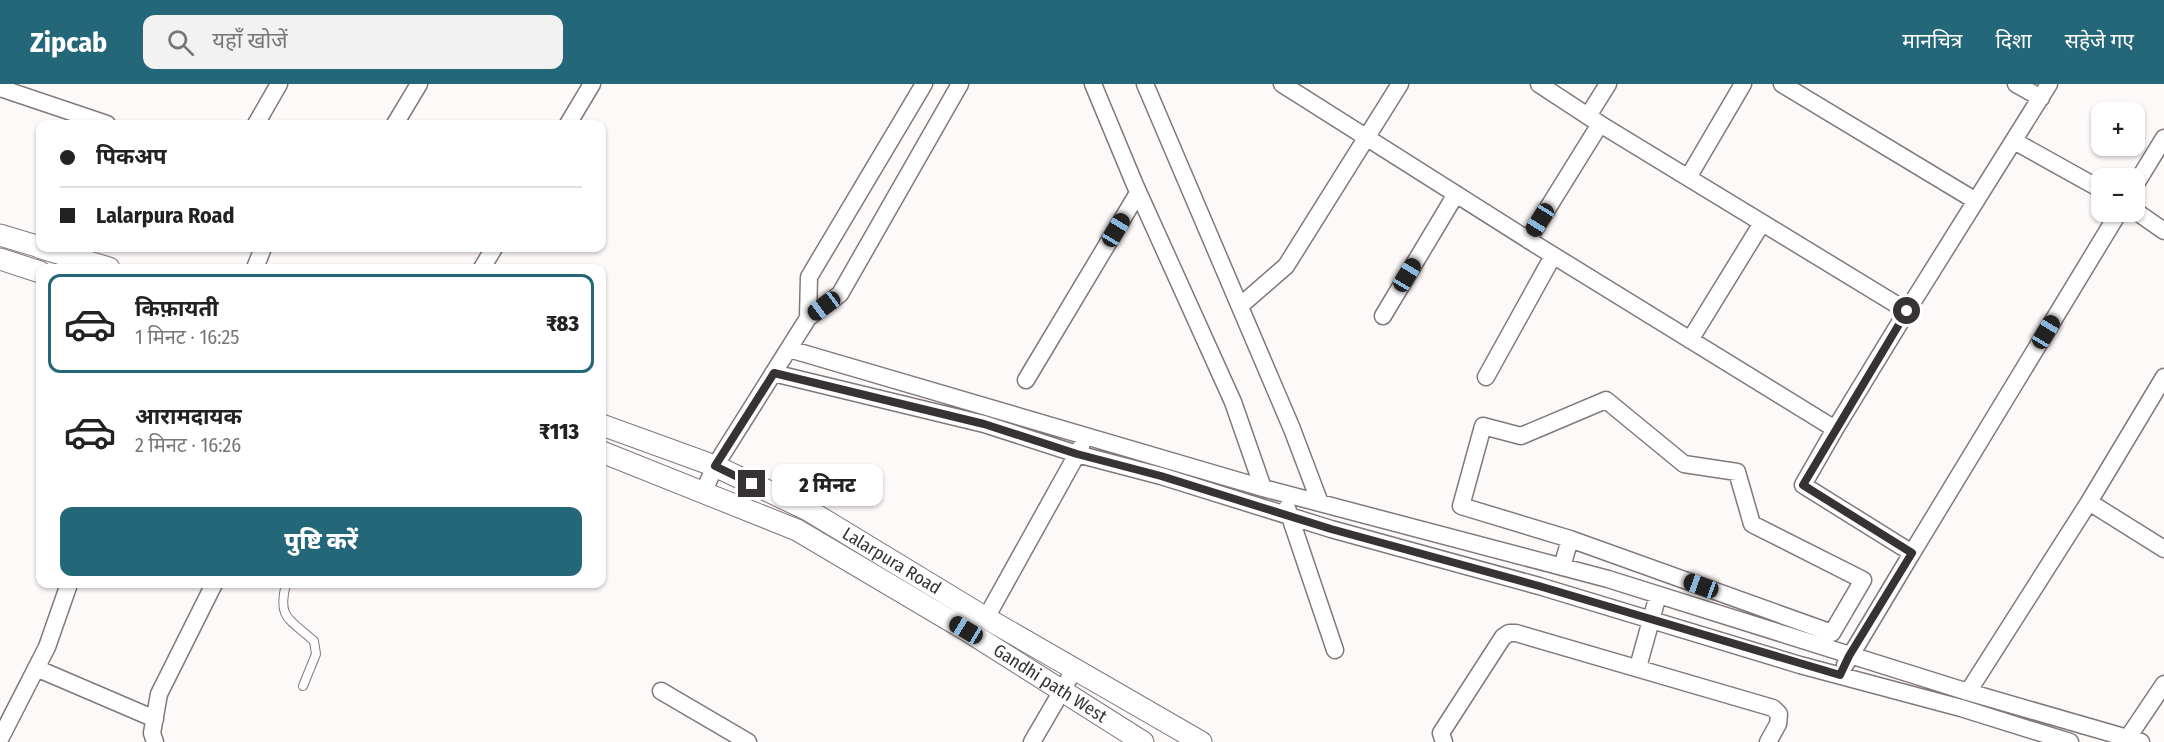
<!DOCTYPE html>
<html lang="hi">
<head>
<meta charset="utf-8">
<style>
	:root { --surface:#fff; --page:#f2f2f2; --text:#222; --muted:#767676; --line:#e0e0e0; --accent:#246779 }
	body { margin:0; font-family:"Fira Sans Condensed","Noto Sans Devanagari",sans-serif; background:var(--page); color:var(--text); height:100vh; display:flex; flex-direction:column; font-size:22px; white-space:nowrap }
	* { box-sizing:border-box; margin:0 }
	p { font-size:20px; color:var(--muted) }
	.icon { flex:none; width:33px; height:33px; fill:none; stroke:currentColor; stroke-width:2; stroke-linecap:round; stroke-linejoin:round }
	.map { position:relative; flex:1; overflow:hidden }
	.drawer { position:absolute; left:36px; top:180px; width:570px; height:324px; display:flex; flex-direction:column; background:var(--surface); border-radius:12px; box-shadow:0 2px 4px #0004 }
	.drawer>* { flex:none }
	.top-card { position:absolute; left:36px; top:36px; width:570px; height:132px; border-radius:12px; box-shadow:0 2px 4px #0004; display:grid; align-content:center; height:132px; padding:0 24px; background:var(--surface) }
	.tools { position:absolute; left:2091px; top:18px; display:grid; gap:12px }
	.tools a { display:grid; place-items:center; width:54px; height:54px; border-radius:12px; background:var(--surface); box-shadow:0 2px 4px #0004; font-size:30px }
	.end { position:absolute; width:27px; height:27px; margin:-14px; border:8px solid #383333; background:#fff; box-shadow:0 0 0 3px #fff }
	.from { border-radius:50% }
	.bubble { position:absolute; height:42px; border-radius:12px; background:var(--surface); box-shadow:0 2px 4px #0004; font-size:20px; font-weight:800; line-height:42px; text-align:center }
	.car { position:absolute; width:18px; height:36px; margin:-18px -9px; border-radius:8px; box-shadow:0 0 4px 2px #0007; background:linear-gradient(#222 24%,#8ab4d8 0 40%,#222 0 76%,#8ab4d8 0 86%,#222 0) }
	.top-card b { display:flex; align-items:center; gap:21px; height:57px; font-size:22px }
	.top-card b+b { border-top:2px solid var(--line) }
	.top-card i { width:15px; height:15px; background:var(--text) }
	ul { padding:10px 0 0; list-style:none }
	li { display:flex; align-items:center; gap:18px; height:99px; margin:0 12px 9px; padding:0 12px; border:3px solid transparent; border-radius:12px }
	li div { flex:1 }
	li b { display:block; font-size:22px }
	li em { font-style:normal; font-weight:800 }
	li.on { border-color:var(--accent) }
	li>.icon { width:54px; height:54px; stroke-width:1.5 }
	.button { display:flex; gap:12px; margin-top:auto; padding:12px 24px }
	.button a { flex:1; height:69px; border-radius:12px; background:var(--accent); color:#fff; font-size:24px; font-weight:800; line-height:69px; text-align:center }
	header { display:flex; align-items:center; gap:36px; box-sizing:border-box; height:84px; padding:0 30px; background:var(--accent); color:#fff }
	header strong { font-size:28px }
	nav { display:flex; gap:33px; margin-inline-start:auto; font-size:21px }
	.search { width:420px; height:54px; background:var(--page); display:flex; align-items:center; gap:15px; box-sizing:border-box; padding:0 21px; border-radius:12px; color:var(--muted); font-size:22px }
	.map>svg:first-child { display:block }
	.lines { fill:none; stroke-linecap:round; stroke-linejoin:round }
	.service-casing { stroke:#837879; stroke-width:10 }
	.minor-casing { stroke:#837879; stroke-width:19 }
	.tertiary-casing { stroke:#837879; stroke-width:23 }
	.service { stroke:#fff; stroke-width:8 }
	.minor { stroke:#fff; stroke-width:16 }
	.tertiary { stroke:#fff; stroke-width:21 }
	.route { stroke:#383333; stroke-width:8 }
	.labels { text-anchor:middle; stroke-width:4.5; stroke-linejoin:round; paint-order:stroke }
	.street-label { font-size:18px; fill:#383333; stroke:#fff }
</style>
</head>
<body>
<header>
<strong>Zipcab</strong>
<div class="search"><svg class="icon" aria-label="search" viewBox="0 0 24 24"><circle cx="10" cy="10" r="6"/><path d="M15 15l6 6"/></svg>यहाँ खोजें</div>
<nav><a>मानचित्र</a><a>दिशा</a><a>सहेजे गए</a></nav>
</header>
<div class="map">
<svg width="2164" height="658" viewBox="0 0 2164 658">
	<rect width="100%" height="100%" fill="#fef9f9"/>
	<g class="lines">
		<g class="service-casing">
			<path id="service" d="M286,500C277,535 290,535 314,557L316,570L303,602"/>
		</g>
		<g class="minor-casing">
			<path id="minor" d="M1093,0L1135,101L1233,318L1263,404
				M1145,0L1292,345L1320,419
				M1282,0L1538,162L1835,345L1803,401L1912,469L1845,581
				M1539,0L1600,40L1907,227L1835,345
				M1782,0L1976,117
				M2016,0L2041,14
				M3,5L107,40
				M1588,32L1608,0
				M256,40L279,0
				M395,40L419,0
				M568,40L592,0
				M2014,57L2102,106
				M1689,92L1743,0
				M2134,103L2164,54
				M2134,126L2164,147
				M1528,156L1600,40
				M255,184L263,164
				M482,184L494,164
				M1240,222L1286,182L1400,0
				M1907,227L2049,0
				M1383,232L1456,110
				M808,234L809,193L924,0
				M1690,256L1762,139
				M789,265L1263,404L1608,495L1968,608L2141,658
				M773,289L984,340L1077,370L1161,392L1331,445L1539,502L1800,581L1961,624L2070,658
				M1486,293L1553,172
				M2164,293L2089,418L2164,465
				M1026,296L1138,109
				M704,407L715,382L808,234L840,210L960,0
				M1287,424L1335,566
				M1912,469L2119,128
				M1562,483L1570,455L1461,422L1483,342L1521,352L1606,316L1684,380L1737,388L1752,440L1863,496L1832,549L1570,455
				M986,534L1081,363
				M1638,583L1658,511
				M36,584L155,635
				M661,607L748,658
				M1968,608L2089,418
				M1,653L47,563L69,500
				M155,658L152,649L159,610L214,500
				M1032,658L1074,586
				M1444,658L1441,649L1503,553L1509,549H1516L1773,624L1779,630L1778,640L1768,658
				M2125,658L2164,600"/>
		</g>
		<g class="tertiary-casing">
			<g id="tertiary">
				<path d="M0,151L40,163"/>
				<path d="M41,164L109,184"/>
				<path d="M0,175L40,188"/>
				<path id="s1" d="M602,341L715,382L808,426L986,534L1201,658"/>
				<path id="s2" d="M602,368L797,446L966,546L1143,658"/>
			</g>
		</g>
		<use href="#service" class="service"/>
		<use href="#minor" class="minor"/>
		<use href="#tertiary" class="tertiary"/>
	</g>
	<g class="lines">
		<path class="route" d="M752,400L715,382L774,289L984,340L1077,370L1161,392L1331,445L1539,502L1840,591L1849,572L1912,469L1803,401L1907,227"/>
	</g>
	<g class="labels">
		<g class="street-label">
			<text dy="6" stroke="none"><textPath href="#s1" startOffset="321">Lalarpura Road</textPath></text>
			<text dy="6" stroke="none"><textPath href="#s2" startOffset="506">Gandhi path West</textPath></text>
		</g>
	</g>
</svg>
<div class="tools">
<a>+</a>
<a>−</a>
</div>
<i class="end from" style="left:1907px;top:227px"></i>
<i class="end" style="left:752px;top:400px"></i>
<div class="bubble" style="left:772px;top:380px;width:111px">2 मिनट</div>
<i class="car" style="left:1540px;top:136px;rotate:212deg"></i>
<i class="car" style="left:1116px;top:146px;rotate:31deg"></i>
<i class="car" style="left:1407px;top:191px;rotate:31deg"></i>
<i class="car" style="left:824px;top:222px;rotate:233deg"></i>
<i class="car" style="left:2046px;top:248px;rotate:31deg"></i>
<i class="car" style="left:1701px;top:502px;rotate:290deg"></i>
<i class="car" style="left:966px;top:546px;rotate:301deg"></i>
<div class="top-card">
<b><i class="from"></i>पिकअप</b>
<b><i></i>Lalarpura Road</b>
</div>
<section class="drawer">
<ul>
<li class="on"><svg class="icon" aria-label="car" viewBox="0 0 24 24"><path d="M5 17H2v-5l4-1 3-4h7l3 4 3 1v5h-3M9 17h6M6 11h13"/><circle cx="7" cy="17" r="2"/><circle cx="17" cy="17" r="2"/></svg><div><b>किफ़ायती</b><p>1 मिनट · 16:25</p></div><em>₹83</em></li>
<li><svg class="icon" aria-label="car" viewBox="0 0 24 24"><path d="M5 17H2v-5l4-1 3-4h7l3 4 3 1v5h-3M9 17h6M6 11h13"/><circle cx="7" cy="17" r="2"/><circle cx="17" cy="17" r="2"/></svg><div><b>आरामदायक</b><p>2 मिनट · 16:26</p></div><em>₹113</em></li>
</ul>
<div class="button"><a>पुष्टि करें</a></div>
</section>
</div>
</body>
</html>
